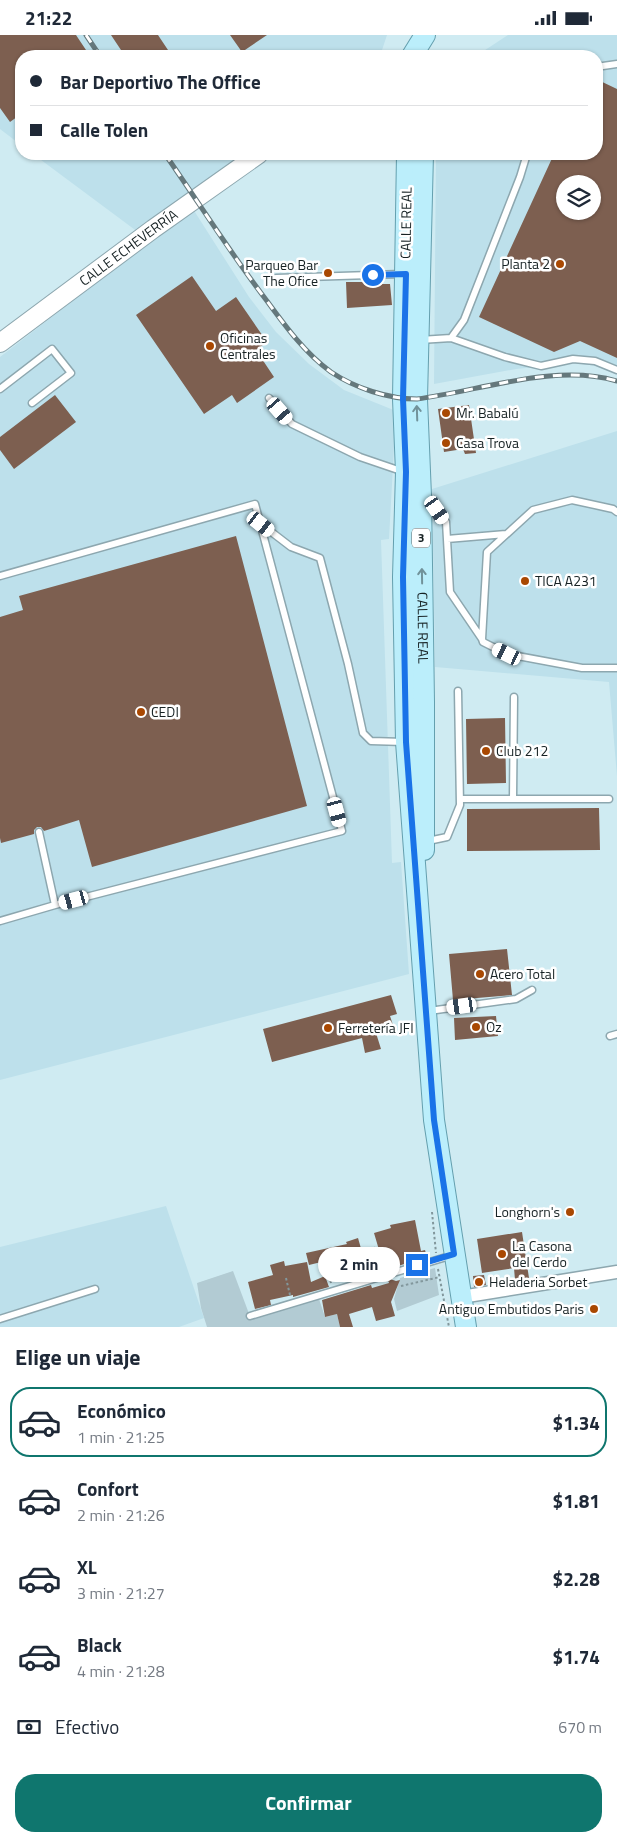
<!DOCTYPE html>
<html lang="es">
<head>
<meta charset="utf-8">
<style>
	:root { --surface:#fff; --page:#f2f2f3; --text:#1f2937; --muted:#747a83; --line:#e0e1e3; --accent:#0f766e }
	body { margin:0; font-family:"Titillium Web",sans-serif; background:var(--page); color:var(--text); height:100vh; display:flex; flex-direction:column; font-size:19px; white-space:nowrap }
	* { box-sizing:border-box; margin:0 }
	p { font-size:16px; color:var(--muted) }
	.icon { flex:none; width:28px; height:28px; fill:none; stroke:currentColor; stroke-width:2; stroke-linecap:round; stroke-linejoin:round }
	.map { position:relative; height:1292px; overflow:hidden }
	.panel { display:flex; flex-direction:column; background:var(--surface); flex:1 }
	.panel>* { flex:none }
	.banner { position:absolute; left:15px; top:15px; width:588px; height:110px; border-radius:20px; box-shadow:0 1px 4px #0004; display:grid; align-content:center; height:110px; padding:0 15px; background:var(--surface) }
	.tools { position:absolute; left:556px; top:140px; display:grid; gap:10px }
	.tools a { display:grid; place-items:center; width:45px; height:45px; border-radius:50%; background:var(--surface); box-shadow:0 1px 4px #0004; font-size:25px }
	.end { position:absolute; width:22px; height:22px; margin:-11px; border:6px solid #1a73e8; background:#fff; box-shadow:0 0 0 2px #fff }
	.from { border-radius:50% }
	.bubble { position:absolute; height:35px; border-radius:18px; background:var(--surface); box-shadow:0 1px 4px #0004; font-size:16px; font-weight:700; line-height:35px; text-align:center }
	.car { position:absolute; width:15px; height:30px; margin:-15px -8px; border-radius:6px; box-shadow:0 0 4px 1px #0007; background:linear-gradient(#fff 24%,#345 0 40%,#fff 0 76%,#345 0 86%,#fff 0) }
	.banner b { display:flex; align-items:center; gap:18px; height:48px; font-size:19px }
	.banner b+b { border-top:1px solid var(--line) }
	.banner i { width:12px; height:12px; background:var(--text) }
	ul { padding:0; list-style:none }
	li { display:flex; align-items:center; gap:15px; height:70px; margin:0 10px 8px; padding:0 5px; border:2px solid transparent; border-radius:20px }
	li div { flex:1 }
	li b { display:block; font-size:19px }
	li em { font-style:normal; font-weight:700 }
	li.on { border-color:var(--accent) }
	li>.icon { width:45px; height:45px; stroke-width:1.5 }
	h2 { padding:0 15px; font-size:22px; line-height:60px }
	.pay { display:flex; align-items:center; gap:12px; height:55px; padding:0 15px; font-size:19px }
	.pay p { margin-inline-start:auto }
	.primary-button { display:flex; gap:10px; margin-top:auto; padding:10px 15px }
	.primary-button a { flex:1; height:58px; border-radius:20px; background:var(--accent); color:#fff; font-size:20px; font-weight:700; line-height:58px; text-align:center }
	.status { display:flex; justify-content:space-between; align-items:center; height:35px; padding:0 25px; background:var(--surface); direction:ltr }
	.status svg { height:14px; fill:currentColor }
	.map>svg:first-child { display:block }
	.built { fill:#bde0eb; fill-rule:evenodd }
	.green { fill:#b2cbd3 }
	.building { fill:#7d5f50; fill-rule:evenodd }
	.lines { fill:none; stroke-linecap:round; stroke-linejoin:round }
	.lane-casing { stroke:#8da7af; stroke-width:9 }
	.street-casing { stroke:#8da7af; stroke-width:15 }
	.secondary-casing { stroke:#8da7af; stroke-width:20 }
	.primary-casing { stroke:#649fae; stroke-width:22 }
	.path { stroke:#82979c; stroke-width:2; stroke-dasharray:2.5 2.5; stroke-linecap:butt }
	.lane { stroke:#fff; stroke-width:6 }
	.street { stroke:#fff; stroke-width:12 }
	.secondary { stroke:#fff; stroke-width:18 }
	.primary { stroke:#bbeefb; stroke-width:20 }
	.rail-casing { stroke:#65787c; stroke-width:5 }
	.rail { stroke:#fff; stroke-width:3; stroke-dasharray:9; stroke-linecap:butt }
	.oneway { stroke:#71929a }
	.route { stroke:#1a73e8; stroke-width:6 }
	.poi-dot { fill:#a94802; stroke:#fff; stroke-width:2 }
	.labels { text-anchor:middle; stroke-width:5; stroke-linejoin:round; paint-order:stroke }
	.shield { fill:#fff; stroke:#5d6466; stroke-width:1 }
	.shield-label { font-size:12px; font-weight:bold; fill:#172224 }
	.street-label { font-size:14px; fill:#172224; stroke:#fff }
	.poi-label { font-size:14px; fill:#172224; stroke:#fff; text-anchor:start }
</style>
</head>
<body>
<div class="status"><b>21:22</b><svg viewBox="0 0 49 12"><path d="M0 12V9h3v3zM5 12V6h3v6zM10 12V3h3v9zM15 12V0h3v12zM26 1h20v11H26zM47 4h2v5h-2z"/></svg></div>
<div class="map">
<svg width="617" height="1292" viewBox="0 0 617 1292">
	<rect width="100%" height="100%" fill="#cfebf2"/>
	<path class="built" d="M0,0H387L380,21H21V110L0,94Z
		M508,0H617V337L597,331L574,328L516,334L434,349L436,119H596V21H476ZM565,149H592V176H565Z
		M33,119H248L186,163L249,262L276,297L309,329L344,355L396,376L389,504L381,505L392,828L401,827L409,939L0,1045V322L150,206Z
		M617,396V741L609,647L435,632L432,454Z
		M166,1171L204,1283L179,1292H0V1212Z"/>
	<path class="green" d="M435,1233L439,1260L397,1276L394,1264L400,1243Z
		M233,1236L251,1284L319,1264L325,1282L337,1279L340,1292H207L201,1273L197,1248Z"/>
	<path class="building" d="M0,0H76L90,21H21V79L10,87L0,73Z
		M111,0H158L172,21H125Z
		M230,0H267L242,17Z
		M596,44L617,54V323L580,306L554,317L479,282L554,119H596ZM565,149H592V176H565Z
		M192,241L216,276L236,262L267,307L256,315L274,342L237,368L232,360L204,379L136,280Z
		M346,247H375V249H390L392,270L347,273Z
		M55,360L76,387L14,434L0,415V402Z
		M469,370L476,418L465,419L463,414L444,417L438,374Z
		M236,501L307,771L92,832L79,785L44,796L41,792H37L34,795V799L1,808L0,803V582L23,575L19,561Z
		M505,683L506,748L467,749L466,684Z
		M599,773L600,815L467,816V774Z
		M507,914L512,960L453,965L449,919Z
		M391,960L397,979L390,981L394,993L376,998L381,1014L365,1018L362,1003L272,1027L263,994Z
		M496,981L498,1001L455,1005L454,983Z
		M415,1185L421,1216L425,1215L427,1222L385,1235L374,1198L391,1193L390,1190Z
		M522,1197L529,1243L515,1245L514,1233L482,1238L477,1204Z
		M358,1203L362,1217L309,1230L306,1218L347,1209L346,1207Z
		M284,1226L285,1231L307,1227L311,1247L325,1241L329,1252L293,1262V1260L270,1265L271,1270L255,1274L248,1247L273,1240L270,1230Z
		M365,1226L368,1240L355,1244L353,1239L331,1244L330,1240Z
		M484,1240L486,1250L474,1252L473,1241Z
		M390,1244L396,1246L400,1245L391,1267L395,1281L376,1286L372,1272L349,1279L353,1292H340L337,1279L325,1282L322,1265L371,1250L372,1253L389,1248L388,1245Z"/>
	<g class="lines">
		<g class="lane-casing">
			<path id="lane" d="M596,32L617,29
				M276,243L402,239
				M451,303L505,322L541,331L573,324L595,326L617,335
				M420,305L451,303L464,285L520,142L527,119
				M0,354L52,314L71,338L32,368
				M269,363L292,389L360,422L404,437
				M424,462L429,463L446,487L450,557L482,604
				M617,477L613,474L572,465L533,475L487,517L482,604L483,607L507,619L582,633H617
				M261,489L291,512L320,523L348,629L363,698L371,706L404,707
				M447,504L506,499
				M0,541L255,469L342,796L55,870L0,886
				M460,764H609
				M513,764L514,662
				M39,797L55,870
				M428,806L447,802L460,770L458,656
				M429,976L516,964L532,955
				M610,1001L617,999
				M250,1281L453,1220
				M0,1284L95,1254"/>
		</g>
		<g class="street-casing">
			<path id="street" d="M461,1262L617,1237"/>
		</g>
		<g class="secondary-casing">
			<g id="secondary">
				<path id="s1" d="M0,308L153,194L259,119"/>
			</g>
		</g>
		<g class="primary-casing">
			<g id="primary">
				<path d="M412,21L425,0"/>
				<path d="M407,119L403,364L406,437L403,542L406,707L434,1085L466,1292"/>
				<path id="s2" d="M423,119L417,364L421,461L424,667V815"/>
			</g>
		</g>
		<path class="path" d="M432,1177L436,1218
			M374,1212L381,1233
			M346,1222L350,1242
			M327,1231L331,1248
			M438,1234L449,1292
			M286,1243L290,1260
			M401,1251L440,1242"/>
		<use href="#lane" class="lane"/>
		<use href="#street" class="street"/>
		<use href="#secondary" class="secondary"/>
		<use href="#primary" class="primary"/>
		<g class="rail-casing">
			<path id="rail" d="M86,0L100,21
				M165,119C199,168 231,219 267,266C286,292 305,318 331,337C355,353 388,364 417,364C480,356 554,328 617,346"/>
		</g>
		<use href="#rail" class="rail"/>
	</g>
	<defs><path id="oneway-shaft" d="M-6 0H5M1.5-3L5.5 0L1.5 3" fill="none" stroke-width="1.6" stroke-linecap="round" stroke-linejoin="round" transform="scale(1.25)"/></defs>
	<g class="oneway">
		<use href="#oneway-shaft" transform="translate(417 378) rotate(-92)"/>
		<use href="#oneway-shaft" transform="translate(422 541) rotate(-91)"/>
	</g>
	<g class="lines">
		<path class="route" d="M373,240L406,239L403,364L406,437L403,542L406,707L434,1085L454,1219L417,1230"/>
	</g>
	<g class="poi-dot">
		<circle cx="560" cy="229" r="5"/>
		<circle cx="328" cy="238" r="5"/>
		<circle cx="210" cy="311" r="5"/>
		<circle cx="446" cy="378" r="5"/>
		<circle cx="446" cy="408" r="5"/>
		<circle cx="525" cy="546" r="5"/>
		<circle cx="141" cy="677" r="5"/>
		<circle cx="486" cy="716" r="5"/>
		<circle cx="480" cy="939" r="5"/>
		<circle cx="476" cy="992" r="5"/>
		<circle cx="328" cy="993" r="5"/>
		<circle cx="570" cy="1177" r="5"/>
		<circle cx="502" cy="1219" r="5"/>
		<circle cx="479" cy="1247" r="5"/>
		<circle cx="594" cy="1274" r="5"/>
	</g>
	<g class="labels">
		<rect class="shield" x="412" y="493.5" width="18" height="19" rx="4"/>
		<g class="shield-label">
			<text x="421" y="507">3</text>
		</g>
		<g class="street-label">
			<text transform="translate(406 188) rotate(-89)" y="5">CALLE REAL</text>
			<text dy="5" stroke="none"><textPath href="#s1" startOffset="160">CALLE ECHEVERRÍA</textPath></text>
			<text dy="5" stroke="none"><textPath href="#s2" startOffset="474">CALLE REAL</textPath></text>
		</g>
		<g class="poi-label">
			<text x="550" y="234" text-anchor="end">Planta 2</text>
			<text x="318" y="235" text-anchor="end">Parqueo Bar<tspan x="318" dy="16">The Ofice</tspan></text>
			<text x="220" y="308">Oficinas<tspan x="220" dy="16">Centrales</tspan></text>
			<text x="456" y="383">Mr. Babalú</text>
			<text x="456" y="413">Casa Trova</text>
			<text x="535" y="551">TICA A231</text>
			<text x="151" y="682">CEDI</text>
			<text x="496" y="721">Club 212</text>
			<text x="490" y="944">Acero Total</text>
			<text x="486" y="997">Oz</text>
			<text x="338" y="998">Ferretería JFI</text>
			<text x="560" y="1182" text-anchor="end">Longhorn's</text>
			<text x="512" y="1216">La Casona<tspan x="512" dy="16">del Cerdo</tspan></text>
			<text x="489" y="1252">Heladeria Sorbet</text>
			<text x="584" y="1279" text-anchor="end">Antiguo Embutidos Paris</text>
		</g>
	</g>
</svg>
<div class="tools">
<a><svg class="icon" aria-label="layers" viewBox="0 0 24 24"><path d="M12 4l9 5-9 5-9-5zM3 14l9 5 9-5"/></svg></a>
</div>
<i class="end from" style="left:373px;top:240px"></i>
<i class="end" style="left:417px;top:1230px"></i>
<div class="bubble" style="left:318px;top:1212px;width:82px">2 min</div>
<i class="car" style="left:280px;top:376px;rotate:139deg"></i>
<i class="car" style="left:437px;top:475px;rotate:145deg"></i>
<i class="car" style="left:261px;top:489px;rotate:128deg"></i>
<i class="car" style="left:507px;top:619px;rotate:296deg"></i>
<i class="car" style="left:337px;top:777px;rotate:165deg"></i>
<i class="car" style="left:74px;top:865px;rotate:255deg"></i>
<i class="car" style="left:462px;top:971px;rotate:262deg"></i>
<div class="banner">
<b><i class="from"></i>Bar Deportivo The Office</b>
<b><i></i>Calle Tolen</b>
</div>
</div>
<section class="panel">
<h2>Elige un viaje</h2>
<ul>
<li class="on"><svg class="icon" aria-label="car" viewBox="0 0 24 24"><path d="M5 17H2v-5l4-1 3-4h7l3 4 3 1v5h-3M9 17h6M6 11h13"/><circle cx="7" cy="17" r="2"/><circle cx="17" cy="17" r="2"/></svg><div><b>Económico</b><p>1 min · 21:25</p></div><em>$1.34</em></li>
<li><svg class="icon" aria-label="car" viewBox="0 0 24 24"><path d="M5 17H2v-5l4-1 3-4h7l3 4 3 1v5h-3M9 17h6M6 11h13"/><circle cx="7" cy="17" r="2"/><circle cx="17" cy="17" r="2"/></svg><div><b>Confort</b><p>2 min · 21:26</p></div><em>$1.81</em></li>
<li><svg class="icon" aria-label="car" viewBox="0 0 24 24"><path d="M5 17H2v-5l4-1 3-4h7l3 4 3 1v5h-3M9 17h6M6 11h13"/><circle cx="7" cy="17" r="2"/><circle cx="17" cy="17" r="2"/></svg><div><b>XL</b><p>3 min · 21:27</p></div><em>$2.28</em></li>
<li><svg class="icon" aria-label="car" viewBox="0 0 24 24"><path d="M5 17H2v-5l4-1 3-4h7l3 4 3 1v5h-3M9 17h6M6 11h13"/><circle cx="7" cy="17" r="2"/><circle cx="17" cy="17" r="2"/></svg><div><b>Black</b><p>4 min · 21:28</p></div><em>$1.74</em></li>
</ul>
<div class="pay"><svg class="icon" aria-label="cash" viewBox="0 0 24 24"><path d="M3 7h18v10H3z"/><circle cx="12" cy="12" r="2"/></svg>Efectivo<p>670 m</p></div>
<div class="primary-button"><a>Confirmar</a></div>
</section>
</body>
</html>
